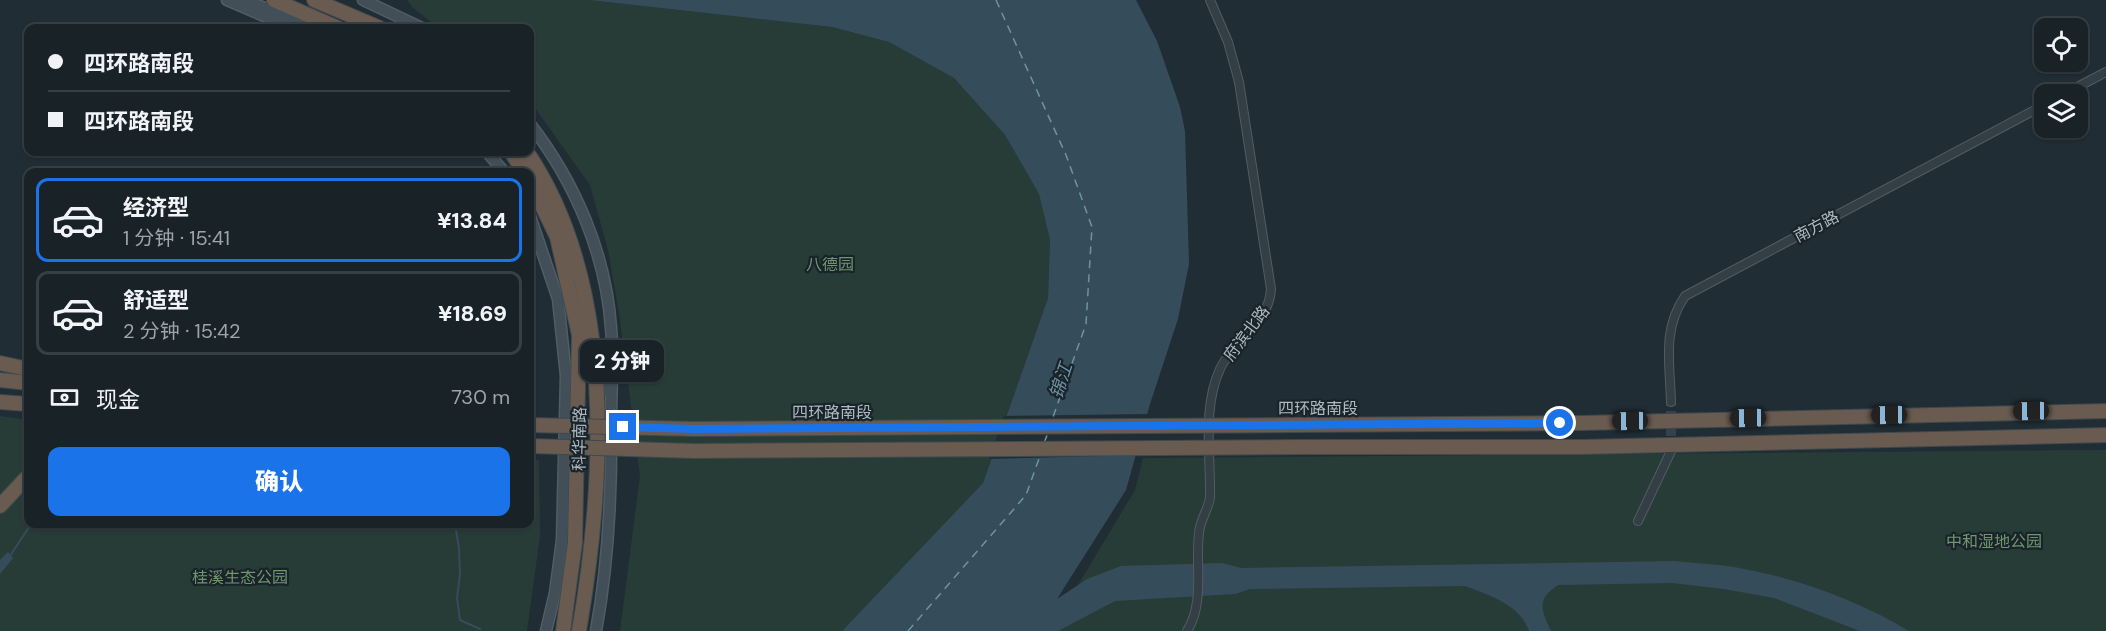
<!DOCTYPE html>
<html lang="zh">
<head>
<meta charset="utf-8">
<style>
	:root { --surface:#182227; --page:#252f33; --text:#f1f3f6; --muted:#9fa4a7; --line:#363f44; --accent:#1a73e8 }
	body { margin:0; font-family:"DM Sans","Noto Sans SC",sans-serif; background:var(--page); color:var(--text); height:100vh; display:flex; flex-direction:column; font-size:22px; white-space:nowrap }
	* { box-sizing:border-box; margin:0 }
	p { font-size:20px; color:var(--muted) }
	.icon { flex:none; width:33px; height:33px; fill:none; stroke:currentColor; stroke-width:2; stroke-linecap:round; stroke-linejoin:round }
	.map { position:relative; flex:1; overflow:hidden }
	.sheet { position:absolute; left:24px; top:168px; width:510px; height:360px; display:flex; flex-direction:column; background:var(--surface); border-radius:12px; box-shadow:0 2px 4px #0004,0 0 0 2px var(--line) }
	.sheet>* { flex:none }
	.hud { position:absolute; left:24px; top:24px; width:510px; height:132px; border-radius:12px; box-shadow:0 2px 4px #0004,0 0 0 2px var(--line); display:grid; align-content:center; height:132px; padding:0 24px; background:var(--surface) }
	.fabs { position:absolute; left:2034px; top:18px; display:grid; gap:12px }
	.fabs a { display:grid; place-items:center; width:54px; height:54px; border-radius:12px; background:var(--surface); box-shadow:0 2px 4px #0004,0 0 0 2px var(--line); font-size:30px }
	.end { position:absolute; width:27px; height:27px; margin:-14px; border:8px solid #1a73e8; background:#fff; box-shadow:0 0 0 3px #fff }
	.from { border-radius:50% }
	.bubble { position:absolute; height:42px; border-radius:12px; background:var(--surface); box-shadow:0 2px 4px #0004,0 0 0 2px var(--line); font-size:20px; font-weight:800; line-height:42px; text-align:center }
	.car { position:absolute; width:18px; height:36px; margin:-18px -9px; border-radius:8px; box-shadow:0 0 4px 2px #0007; background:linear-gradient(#222 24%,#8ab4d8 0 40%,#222 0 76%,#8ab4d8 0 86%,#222 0) }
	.hud b { display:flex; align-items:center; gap:21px; height:57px; font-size:22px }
	.hud b+b { border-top:2px solid var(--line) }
	.hud i { width:15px; height:15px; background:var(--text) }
	ul { padding:10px 0 0; list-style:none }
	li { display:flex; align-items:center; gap:18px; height:84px; margin:0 12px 9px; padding:0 12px; border:3px solid var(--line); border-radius:12px }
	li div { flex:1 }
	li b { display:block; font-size:22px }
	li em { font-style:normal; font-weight:800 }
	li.on { border-color:var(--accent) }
	li>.icon { width:54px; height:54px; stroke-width:1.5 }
	.pay { display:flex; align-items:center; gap:15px; height:66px; padding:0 24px; font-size:22px }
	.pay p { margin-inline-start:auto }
	.primary-button { display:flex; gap:12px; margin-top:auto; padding:12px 24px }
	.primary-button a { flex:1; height:69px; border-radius:12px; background:var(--accent); color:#fff; font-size:24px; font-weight:800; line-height:69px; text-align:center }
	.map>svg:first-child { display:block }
	.green { fill:#283c37 }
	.water { fill:#354d5a }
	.pier { fill:#202d34 }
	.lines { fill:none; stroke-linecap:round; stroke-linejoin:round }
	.stream { stroke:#354d5a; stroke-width:2 }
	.ferry { stroke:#7092a4; stroke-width:1.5; stroke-dasharray:8 6; stroke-linecap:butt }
	.secondary-tunnel { stroke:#354249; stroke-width:10; stroke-dasharray:10 5; stroke-linecap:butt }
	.street-casing { stroke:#515c63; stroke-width:10 }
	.secondary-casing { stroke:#515c63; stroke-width:13 }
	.highway-casing { stroke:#3e494f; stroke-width:16 }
	.street { stroke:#333f45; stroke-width:8 }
	.secondary { stroke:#424f58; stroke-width:10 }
	.highway { stroke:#6a5b51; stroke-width:14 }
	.highway-bridge-casing { stroke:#3e494f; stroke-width:16; stroke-linecap:butt }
	.highway-bridge { stroke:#6a5b51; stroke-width:14 }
	.route { stroke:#1a73e8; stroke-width:8 }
	.labels { text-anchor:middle; stroke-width:4.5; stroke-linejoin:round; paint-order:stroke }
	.street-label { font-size:16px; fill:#adbac2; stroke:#192329 }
	.park-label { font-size:16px; fill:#6f966f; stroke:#192329 }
	.water-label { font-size:18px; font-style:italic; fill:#7092a4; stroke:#192329 }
</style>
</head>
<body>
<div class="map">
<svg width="2106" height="631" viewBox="0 0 2106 631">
	<rect width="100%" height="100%" fill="#202d34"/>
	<path class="green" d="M407,0H589L832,27L889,42L954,78L1005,135L1039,194L1050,240L1048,298L983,483L842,631H620L640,476L619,313L608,250L590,185L530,101V28H439L412,7Z
		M0,416L28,420V524H530V460H539L540,536L527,631H0Z
		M2106,450V631H1038L1069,600L1135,490L1143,458Z"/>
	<path class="water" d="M589,0H1136L1157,41L1180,107L1185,131L1189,264L1178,319L1150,404L1126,490L1057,599L1087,579L1121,566L1222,563L1241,568L1675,561C1698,564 1722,564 1744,569C1799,579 1861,602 1909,631H1860L1774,598L1724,589L1672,583L1558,585C1535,600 1542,611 1551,631H1529C1520,604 1488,595 1465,586L1250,589L1235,594L1115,601L1058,631H842L983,483L1048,298L1050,240L1039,194L1005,135L954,78L889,42L832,27Z
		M8,552L13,558L0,574V560Z"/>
	<path class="pier" d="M1150,414L1139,455L989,459L1004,416Z"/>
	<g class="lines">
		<path class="stream" d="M455,524L459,548L460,574L457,598L460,620L480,629
			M10,556L31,524"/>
		<path class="ferry" d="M996,0L1066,155L1092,227L1086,324L1052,420
			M1044,443L1048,433
			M908,631L1026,495L1040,456"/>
		<path class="secondary-tunnel" d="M1671,451V402"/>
		<g class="street-casing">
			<path id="street" d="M2064,94L2106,72
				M1671,402C1670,364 1662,329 1685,296L2044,105
				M1638,521L1671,451
				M1187,631C1205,603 1195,565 1199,533C1200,520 1208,510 1210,498C1211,456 1202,408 1220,369C1234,339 1269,324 1271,289L1239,82L1228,42L1210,0"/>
		</g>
		<g class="secondary-casing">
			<path id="secondary" d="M227,0L292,28
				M243,0L320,28
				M363,0L422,28
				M530,124C575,182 606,254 611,328C614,358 611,388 611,419C612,491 609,560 596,631
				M487,152L504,172
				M530,216L558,299L566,376L562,540L555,593L546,631
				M597,351L608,391"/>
		</g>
		<g class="highway-casing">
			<path id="highway" d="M274,0L338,28
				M314,0L380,28
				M511,152L524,172
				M527,152C616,284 605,480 579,631
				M530,181L557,237L579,335L575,543L563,631
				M0,363L28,369
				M0,380L28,383
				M0,402L28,404
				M1291,425L1582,423L2106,411
				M1304,447H1582L2106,435
				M0,506L28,476"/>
		</g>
		<use href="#street" class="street"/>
		<use href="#secondary" class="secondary"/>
		<use href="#highway" class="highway"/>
		<g class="highway-bridge-casing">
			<path id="highway-bridge" d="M530,425L694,429L1291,425
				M530,446L694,451L1304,447"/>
		</g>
		<use href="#highway-bridge" class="highway-bridge"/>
	</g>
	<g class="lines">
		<path class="route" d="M623,427L694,429L1560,423"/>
	</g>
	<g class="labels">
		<g class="street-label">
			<text transform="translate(1816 226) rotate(-28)" y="6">南方路</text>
			<text transform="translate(1246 333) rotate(-53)" y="6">府滨北路</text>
			<text x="1318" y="414">四环路南段</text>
			<text x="832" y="418">四环路南段</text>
			<text transform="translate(579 439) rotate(-89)" y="6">科华南路</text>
		</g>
		<g class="park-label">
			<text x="830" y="270">八德园</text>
			<text x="1994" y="547">中和湿地公园</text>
			<text x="240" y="583">桂溪生态公园</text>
		</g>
		<g class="water-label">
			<text transform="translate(1061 381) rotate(-72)" y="6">锦江</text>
		</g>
	</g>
</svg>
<div class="fabs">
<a><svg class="icon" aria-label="locate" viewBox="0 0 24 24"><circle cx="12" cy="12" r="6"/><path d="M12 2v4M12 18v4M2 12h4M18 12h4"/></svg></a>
<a><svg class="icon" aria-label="layers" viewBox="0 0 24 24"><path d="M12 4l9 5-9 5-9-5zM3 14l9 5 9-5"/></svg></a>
</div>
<i class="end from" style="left:1560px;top:423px"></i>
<i class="end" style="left:623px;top:427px"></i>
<div class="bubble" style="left:580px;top:340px;width:84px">2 分钟</div>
<i class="car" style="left:2031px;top:411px;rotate:269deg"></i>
<i class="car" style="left:1889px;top:415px;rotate:269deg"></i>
<i class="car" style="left:1748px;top:418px;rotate:269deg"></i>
<i class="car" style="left:1630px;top:421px;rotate:269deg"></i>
<div class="hud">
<b><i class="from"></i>四环路南段</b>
<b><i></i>四环路南段</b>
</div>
<section class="sheet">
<ul>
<li class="on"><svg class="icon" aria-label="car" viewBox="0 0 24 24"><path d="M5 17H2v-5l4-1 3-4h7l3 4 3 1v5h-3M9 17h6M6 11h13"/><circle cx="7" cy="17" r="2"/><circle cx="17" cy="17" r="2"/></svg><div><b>经济型</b><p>1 分钟 · 15:41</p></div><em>¥13.84</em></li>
<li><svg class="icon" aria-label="car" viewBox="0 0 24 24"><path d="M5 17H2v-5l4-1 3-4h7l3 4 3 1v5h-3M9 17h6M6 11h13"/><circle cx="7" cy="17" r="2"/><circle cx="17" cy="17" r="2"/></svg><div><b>舒适型</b><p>2 分钟 · 15:42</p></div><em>¥18.69</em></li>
</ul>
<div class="pay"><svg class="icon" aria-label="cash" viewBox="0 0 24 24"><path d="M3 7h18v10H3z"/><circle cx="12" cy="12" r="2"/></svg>现金<p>730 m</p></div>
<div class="primary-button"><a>确认</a></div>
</section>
</div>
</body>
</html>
